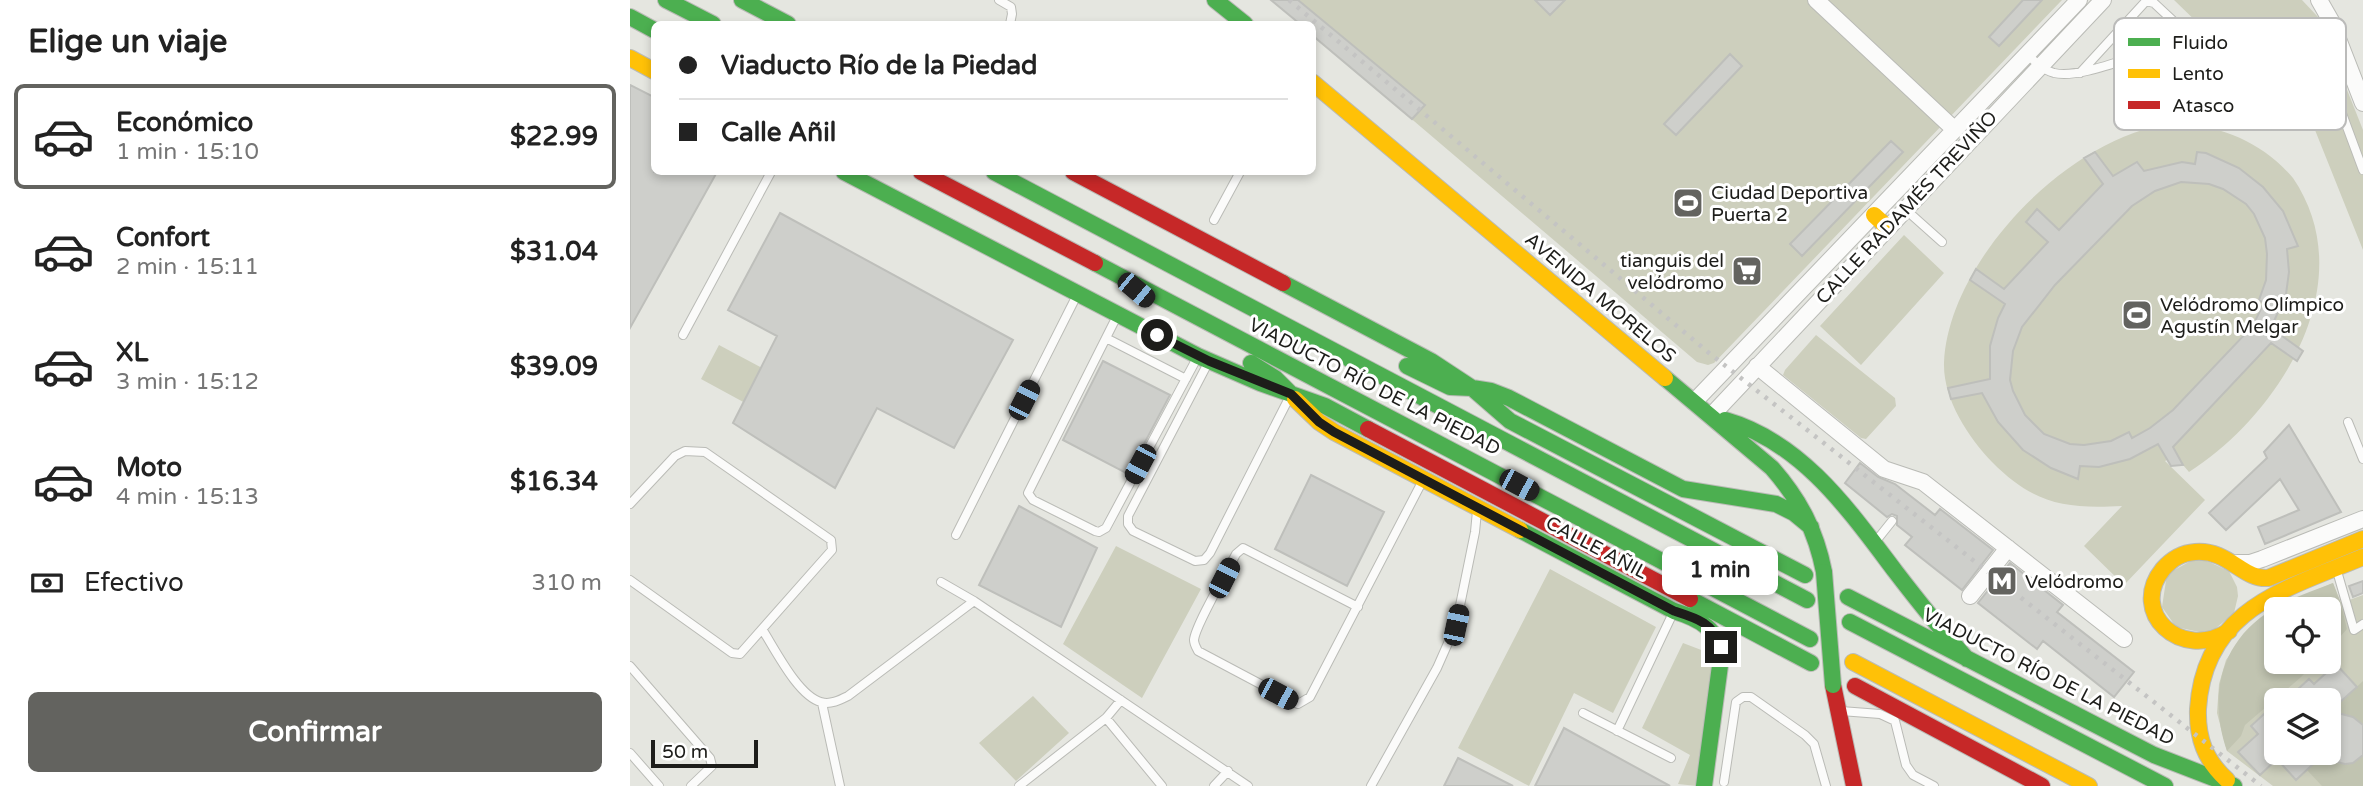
<!DOCTYPE html>
<html lang="es">
<head>
<meta charset="utf-8">
<style>
	:root { --surface:#fff; --page:#f6f6f6; --text:#222; --muted:#767676; --line:#e0e0e0; --accent:#63635f }
	body { margin:0; font-family:"Varela Round",sans-serif; background:var(--page); color:var(--text); height:100vh; display:flex; flex-direction:column; font-size:26px; white-space:nowrap }
	* { box-sizing:border-box; margin:0 }
	p { font-size:23px; color:var(--muted) }
	.icon { flex:none; width:38px; height:38px; fill:none; stroke:currentColor; stroke-width:2; stroke-linecap:round; stroke-linejoin:round }
	.map { position:relative; flex:1; overflow:hidden }
	.details { display:flex; flex-direction:column; background:var(--surface); width:630px }
	.details>* { flex:none }
	.guide { position:absolute; left:21px; top:21px; width:665px; height:154px; border-radius:10px; box-shadow:0 4px 10px #0003; display:grid; align-content:center; height:154px; padding:0 28px; background:var(--surface) }
	.buttons { position:absolute; left:1634px; top:597px; display:grid; gap:14px }
	.buttons a { display:grid; place-items:center; width:77px; height:77px; border-radius:10px; background:var(--surface); box-shadow:0 4px 10px #0003; font-size:35px }
	.scale { position:absolute; left:21px; bottom:18px; width:107px; box-sizing:border-box; padding-left:7px; border:4px solid #1d1d1a; border-top:0; font-size:19px; line-height:24px; white-space:nowrap; color:#1d1d1a; -webkit-text-stroke:5px #fff; paint-order:stroke }
	.end { position:absolute; width:32px; height:32px; margin:-16px; border:9px solid #1d1d1a; background:#fff; box-shadow:0 0 0 4px #fff }
	.from { border-radius:50% }
	.bubble { position:absolute; height:49px; border-radius:10px; background:var(--surface); box-shadow:0 4px 10px #0003; font-size:23px; font-weight:800; line-height:49px; text-align:center }
	.car { position:absolute; width:21px; height:42px; margin:-21px -10px; border-radius:9px; box-shadow:0 0 5px 2px #0007; background:linear-gradient(#222 24%,#8ab4d8 0 40%,#222 0 76%,#8ab4d8 0 86%,#222 0) }
	.guide b { display:flex; align-items:center; gap:24px; height:66px; font-size:26px }
	.guide b+b { border-top:2px solid var(--line) }
	.guide i { width:18px; height:18px; background:var(--text) }
	ul { padding:0; list-style:none }
	li { display:flex; align-items:center; gap:21px; height:105px; margin:0 14px 10px; padding:0 14px; border:4px solid transparent; border-radius:10px }
	li div { flex:1 }
	li b { display:block; font-size:26px }
	li em { font-style:normal; font-weight:800 }
	li.on { border-color:var(--accent) }
	li>.icon { width:63px; height:63px; stroke-width:1.5 }
	h2 { padding:0 28px; font-size:32px; line-height:84px }
	.pay { display:flex; align-items:center; gap:18px; height:77px; padding:0 28px; font-size:26px }
	.pay p { margin-inline-start:auto }
	.cta { display:flex; gap:14px; margin-top:auto; padding:14px 28px }
	.cta a { flex:1; height:80px; border-radius:10px; background:var(--accent); color:#fff; font-size:28px; font-weight:800; line-height:80px; text-align:center }
	main { display:flex; flex:1; min-height:0 }
	.map>svg:first-child { display:block }
	.green { fill:#cdcfbd; fill-rule:evenodd }
	.forest { fill:#c1c4b1 }
	.building { fill:#cecfcb; stroke:#bebfbb; stroke-width:2; fill-rule:evenodd }
	.lines { fill:none; stroke-linecap:round; stroke-linejoin:round }
	.lane-casing { stroke:#babbb6; stroke-width:10 }
	.street-casing { stroke:#babbb6; stroke-width:18 }
	.fast-casing { stroke:#babbb6; stroke-width:18 }
	.slow-casing { stroke:#babbb6; stroke-width:18 }
	.jam-casing { stroke:#babbb6; stroke-width:18 }
	.lane { stroke:#fbfbfa; stroke-width:8 }
	.street { stroke:#fbfbfa; stroke-width:16 }
	.fast { stroke:#4caf50; stroke-width:16 }
	.slow { stroke:#ffc107; stroke-width:16 }
	.jam { stroke:#c62828; stroke-width:16 }
	.rail { stroke:#c4c4c3; stroke-width:4.5; stroke-dasharray:3.5 7; stroke-linecap:butt }
	.fast-bridge-casing { stroke:#babbb6; stroke-width:18; stroke-linecap:butt }
	.fast-bridge { stroke:#4caf50; stroke-width:16 }
	.route { stroke:#1d1d1a; stroke-width:9 }
	.labels { text-anchor:middle; stroke-width:6; stroke-linejoin:round; paint-order:stroke }
	.poi-label { font-size:19px; fill:#1d1d1a; stroke:#fff; text-anchor:start }
	.street-label { font-size:19px; fill:#1d1d1a; stroke:#fff }
	.key { fill:#fff; stroke:#bbbbba; stroke-width:2 }
	.key-label { font-size:19px; fill:#1d1d1a }
</style>
</head>
<body>
<main>
<section class="details">
<h2>Elige un viaje</h2>
<ul>
<li class="on"><svg class="icon" aria-label="car" viewBox="0 0 24 24"><path d="M5 17H2v-5l4-1 3-4h7l3 4 3 1v5h-3M9 17h6M6 11h13"/><circle cx="7" cy="17" r="2"/><circle cx="17" cy="17" r="2"/></svg><div><b>Económico</b><p>1 min · 15:10</p></div><em>$22.99</em></li>
<li><svg class="icon" aria-label="car" viewBox="0 0 24 24"><path d="M5 17H2v-5l4-1 3-4h7l3 4 3 1v5h-3M9 17h6M6 11h13"/><circle cx="7" cy="17" r="2"/><circle cx="17" cy="17" r="2"/></svg><div><b>Confort</b><p>2 min · 15:11</p></div><em>$31.04</em></li>
<li><svg class="icon" aria-label="car" viewBox="0 0 24 24"><path d="M5 17H2v-5l4-1 3-4h7l3 4 3 1v5h-3M9 17h6M6 11h13"/><circle cx="7" cy="17" r="2"/><circle cx="17" cy="17" r="2"/></svg><div><b>XL</b><p>3 min · 15:12</p></div><em>$39.09</em></li>
<li><svg class="icon" aria-label="car" viewBox="0 0 24 24"><path d="M5 17H2v-5l4-1 3-4h7l3 4 3 1v5h-3M9 17h6M6 11h13"/><circle cx="7" cy="17" r="2"/><circle cx="17" cy="17" r="2"/></svg><div><b>Moto</b><p>4 min · 15:13</p></div><em>$16.34</em></li>
</ul>
<div class="pay"><svg class="icon" aria-label="cash" viewBox="0 0 24 24"><path d="M3 7h18v10H3z"/><circle cx="12" cy="12" r="2"/></svg>Efectivo<p>310 m</p></div>
<div class="cta"><a>Confirmar</a></div>
</section>
<div class="map">
<svg width="1733" height="786" viewBox="0 0 1733 786">
	<rect width="100%" height="100%" fill="#e5e6e0"/>
	<path class="green" d="M641,0H1432L1084,363L1078,365L1067,362L683,35L682,24H670Z
		M1544,0H1672L1688,17L1733,130V250L1663,75L1675,64L1634,27L1604,58Z
		M1551,123C1596,128 1633,143 1663,178C1733,281 1651,413 1559,472L1553,465L1541,466L1537,460L1535,461L1575,500L1494,585L1454,546L1492,506C1434,509 1404,504 1362,462C1338,437 1313,399 1314,363C1318,258 1447,128 1551,123Z
		M1274,235L1314,273L1231,365L1190,326Z
		M1186,335L1265,398L1266,406L1236,439L1231,438L1153,375L1155,370Z
		M89,345L136,370L117,404L71,379Z
		M486,546L571,589L512,698L433,644Z
		M1568,557L1599,571L1607,587L1608,596L1604,613L1579,634L1546,627L1532,607L1537,574Z
		M920,569L1026,627L983,713L944,693L899,786L828,748Z
		M1703,583L1711,603L1733,595V786H1643L1597,751L1587,713L1589,684L1596,660L1610,640L1642,609ZM1647,609H1699V662H1647ZM1647,700H1699V752H1647Z
		M1053,643L1087,656L1067,786L1048,784L1060,755L1012,728Z
		M403,696L439,733L386,781L349,743Z"/>
	<path class="forest" d="M1703,583L1711,604L1717,629L1709,638L1699,642V609H1647V662H1686L1670,678L1615,725L1611,736L1597,751C1578,696 1590,641 1643,609C1661,598 1683,591 1703,583Z
		M1733,681V725L1723,717L1699,713Z
		M1675,753H1693C1705,766 1720,769 1733,755V786H1692L1677,770L1684,763Z"/>
	<path class="building" d="M641,0H668L795,105L782,119L682,35V24H670Z
		M905,0H935L920,15Z
		M1393,0H1412L1369,46L1359,37Z
		M1100,54L1112,66L1046,135L1034,124Z
		M0,85L24,97V172H87L0,328Z
		M1261,141L1273,152L1172,256L1160,244Z
		M1465,152L1483,176L1507,162L1514,171L1552,162L1565,164L1567,152L1576,153L1609,168L1633,187L1653,211L1668,246L1657,249L1659,272L1656,294L1641,328L1673,351L1667,361L1641,343L1543,447L1553,465L1541,466L1528,444L1500,459L1469,467L1450,466L1448,479L1421,468L1393,450L1368,422L1352,393L1321,399L1318,388L1360,379V346L1368,318L1375,304L1340,280L1346,269L1374,289L1418,242L1396,222L1407,209L1429,230L1473,184L1454,158ZM1551,182L1579,184L1593,189L1616,204L1624,214L1635,238L1637,254L1636,280L1629,300L1634,303L1626,319L1619,330L1543,410L1520,428L1502,438L1499,432L1481,441L1454,445L1440,444L1414,434L1395,415L1383,391L1380,380L1383,351L1392,327L1425,285L1502,206L1525,191Z
		M150,213L383,340L324,448L247,408L205,488L103,423L147,336L98,310Z
		M473,361L540,395L498,474L433,440Z
		M1659,425L1711,512L1635,544L1628,527L1669,510L1650,479L1596,530L1579,513L1637,458L1634,452Z
		M1230,463L1248,477L1265,484L1305,515L1310,509L1363,550L1332,590L1275,545L1282,537L1267,525V516L1262,514L1257,517L1215,483Z
		M681,475L754,512L717,586L645,549Z
		M389,506L467,548L431,627L349,585Z
		M1380,563L1433,605L1427,612L1504,672L1484,697L1413,641L1407,649L1348,603Z
		M1733,581V593L1723,597L1719,586Z
		M1706,664L1727,687L1700,711L1723,717L1733,725V755L1723,763L1715,764L1699,760V700H1656L1679,679L1684,684Z
		M1647,702V752H1696L1666,780L1647,759L1630,775L1608,752L1628,734L1621,726Z
		M934,728L1040,786H905Z
		M828,758L883,786H814Z"/>
	<g class="lines">
		<g class="lane-casing">
			<path id="lane" d="M369,0L381,7L382,14L380,24
				M1711,46L1696,59L1694,65L1733,170
				M1397,54C1405,62 1413,70 1424,73C1454,80 1514,49 1548,45L1553,42L1555,36L1553,30L1524,3L1516,1L1450,73
				M1676,126L1662,85L1696,59
				M1275,209L1312,242
				M584,220L610,172
				M486,318L398,493L403,500L465,531L469,532L476,528L567,358
				M53,335L141,172
				M476,338L556,379
				M578,363L498,516V524L503,531L565,561L574,560L580,553L658,400
				M1718,422L1733,459
				M0,504L45,456L55,451L75,452L201,540L202,550L110,654L102,653L0,580
				M326,535L446,297
				M1246,541L1262,521
				M1707,571L1724,630L1733,624
				M311,582L344,601L618,786
				M728,607L613,548L606,554C598,570 565,626 564,640C564,644 566,647 568,651L668,704L680,697L792,482
				M132,629C145,649 168,696 191,702C200,705 210,700 218,696L344,601
				M0,666L80,758L82,766L61,786
				M192,703L210,786
				M1211,711L1250,714L1265,721L1276,765L1283,775L1304,786
				M953,713L1041,758
				M476,718L532,786
				M987,731L1043,613
				M0,753L29,786
				M1094,782L1106,702L1113,697H1121L1175,735L1184,744L1196,786
				M389,786L476,718L491,700
				M584,786L598,771
				M741,786L807,668L826,625L845,532L847,511"/>
		</g>
		<g class="street-casing">
			<path id="street" d="M1186,0L1325,130
				M1689,0L1701,21L1733,103
				M1127,366L1254,469L1293,482L1494,639
				M1064,402L1449,0
				M1081,416L1473,0
				M1607,563H1620L1632,559L1733,519
				M1340,596L1378,548"/>
		</g>
		<g class="fast-casing">
			<path id="fast" d="M36,0L83,24
				M112,0L158,24
				M585,0L615,24
				M0,17L24,30
				M214,172L568,356L630,383L695,406L738,429
				M364,172L1177,600
				M465,263L1180,639
				M653,283L801,361L842,388L880,421L1175,575
				M621,363L645,378L661,394
				M777,366L820,387L842,388
				M1035,378L1142,468C1170,500 1186,531 1194,572
				M842,388L861,391L879,398L1053,489L1146,504L1164,513L1181,527
				M1095,420C1172,442 1219,510 1265,571C1288,601 1312,631 1337,659
				M890,530L1044,611C1070,619 1089,629 1091,658L1074,786
				M1218,597L1524,755L1604,786
				M1060,599L1181,663
				M1220,622L1535,786"/>
		</g>
		<g class="slow-casing">
			<path id="slow" d="M0,58L24,71
				M682,82L1035,378
				M1244,215L1257,227
				M665,399L689,422L704,432L890,530
				M1599,631C1551,662 1498,612 1533,569C1542,559 1551,553 1565,552C1598,549 1613,580 1638,578L1733,539
				M1223,662L1459,786
				M1597,780C1575,760 1567,738 1568,709C1574,609 1656,589 1733,557"/>
		</g>
		<g class="jam-casing">
			<path id="jam" d="M291,172L465,263
				M443,172L653,283
				M738,429L1060,599
				M1203,685L1224,786
				M1225,686L1412,786"/>
		</g>
		<use href="#lane" class="lane"/>
		<use href="#street" class="street"/>
		<use href="#fast" class="fast"/>
		<use href="#slow" class="slow"/>
		<use href="#jam" class="jam"/>
		<path class="rail" d="M659,0L1079,353L1631,786"/>
		<g class="fast-bridge-casing">
			<path id="fast-bridge" d="M1194,572L1203,685"/>
		</g>
		<use href="#fast-bridge" class="fast-bridge"/>
	</g>
	<g class="lines">
		<path class="route" d="M527,335L579,361L661,394L689,422L704,432L1044,611C1066,618 1084,623 1091,647"/>
	</g>
	<defs>
		<g id="stadium-square" transform="scale(1.575)"><rect x="-9" y="-9" width="18" height="18" rx="4" fill="#63635f" stroke="#fff"/><path d="M0-5a6.5 5 0 1 0 0 10a6.5 5 0 1 0 0-10ZM-3.5-1.8h7v3.6h-7Z" fill="#fff"/></g>
		<g id="supermarket-square" transform="scale(1.575)"><rect x="-9" y="-9" width="18" height="18" rx="4" fill="#63635f" stroke="#fff"/><path d="M-6-5.5h2.5l.6 2H6L4.5 2H-2.5L-4.4-4H-6ZM-1.5 3.2a1.3 1.3 0 1 0 .1 0ZM3 3.2a1.3 1.3 0 1 0 .1 0Z" fill="#fff"/></g>
		<g id="metro-square" transform="scale(1.575)"><rect x="-9" y="-9" width="18" height="18" rx="4" fill="#63635f" stroke="#fff"/><path d="M-5.5 5V-5H-3L0 0L3-5H5.5V5H3V-.5L0 4L-3-.5V5Z" fill="#fff"/></g>
	</defs>
	<g fill-rule="evenodd">
		<use href="#stadium-square" x="1058" y="203"/>
		<use href="#supermarket-square" x="1117" y="271"/>
		<use href="#stadium-square" x="1507" y="315"/>
		<use href="#metro-square" x="1372" y="581"/>
	</g>
	<g class="labels">
		<g class="poi-label">
			<text x="1081" y="199">Ciudad Deportiva<tspan x="1081" dy="22">Puerta 2</tspan></text>
			<text x="1094" y="267" text-anchor="end">tianguis del<tspan x="1094" dy="22">velódromo</tspan></text>
			<text x="1530" y="311">Velódromo Olímpico<tspan x="1530" dy="22">Agustín Melgar</tspan></text>
			<text x="1395" y="588">Velódromo</text>
		</g>
		<g class="street-label">
			<text transform="translate(1276 207) rotate(-47)" y="7">CALLE RADAMÉS TREVIÑO</text>
			<text transform="translate(971 297) rotate(40)" y="7">AVENIDA MORELOS</text>
			<text transform="translate(745 386) rotate(27)" y="7">VIADUCTO RÍO DE LA PIEDAD</text>
			<text transform="translate(967 547) rotate(28)" y="7">CALLE AÑIL</text>
			<text transform="translate(1419 676) rotate(27)" y="7">VIADUCTO RÍO DE LA PIEDAD</text>
		</g>
	</g>
	<rect x="1484" y="18" width="232" height="112" rx="10" class="key"/>
	<rect x="1498" y="38" width="32" height="8" fill="#4caf50"/>
	<rect x="1498" y="69" width="32" height="9" fill="#ffc107"/>
	<rect x="1498" y="101" width="32" height="8" fill="#c62828"/>
	<g class="key-label">
		<text x="1542" y="49">Fluido</text>
		<text x="1542" y="80">Lento</text>
		<text x="1542" y="112">Atasco</text>
	</g>
</svg>
<div class="buttons">
<a><svg class="icon" aria-label="locate" viewBox="0 0 24 24"><circle cx="12" cy="12" r="6"/><path d="M12 2v4M12 18v4M2 12h4M18 12h4"/></svg></a>
<a><svg class="icon" aria-label="layers" viewBox="0 0 24 24"><path d="M12 4l9 5-9 5-9-5zM3 14l9 5 9-5"/></svg></a>
</div>
<div class="scale">50 m</div>
<i class="end from" style="left:527px;top:335px"></i>
<i class="end" style="left:1091px;top:647px"></i>
<div class="bubble" style="left:1032px;top:546px;width:116px">1 min</div>
<i class="car" style="left:506px;top:290px;rotate:130deg"></i>
<i class="car" style="left:394px;top:400px;rotate:27deg"></i>
<i class="car" style="left:510px;top:464px;rotate:208deg"></i>
<i class="car" style="left:889px;top:485px;rotate:118deg"></i>
<i class="car" style="left:594px;top:578px;rotate:27deg"></i>
<i class="car" style="left:826px;top:625px;rotate:12deg"></i>
<i class="car" style="left:648px;top:694px;rotate:118deg"></i>
<div class="guide">
<b><i class="from"></i>Viaducto Río de la Piedad</b>
<b><i></i>Calle Añil</b>
</div>
</div>
</main>
</body>
</html>
